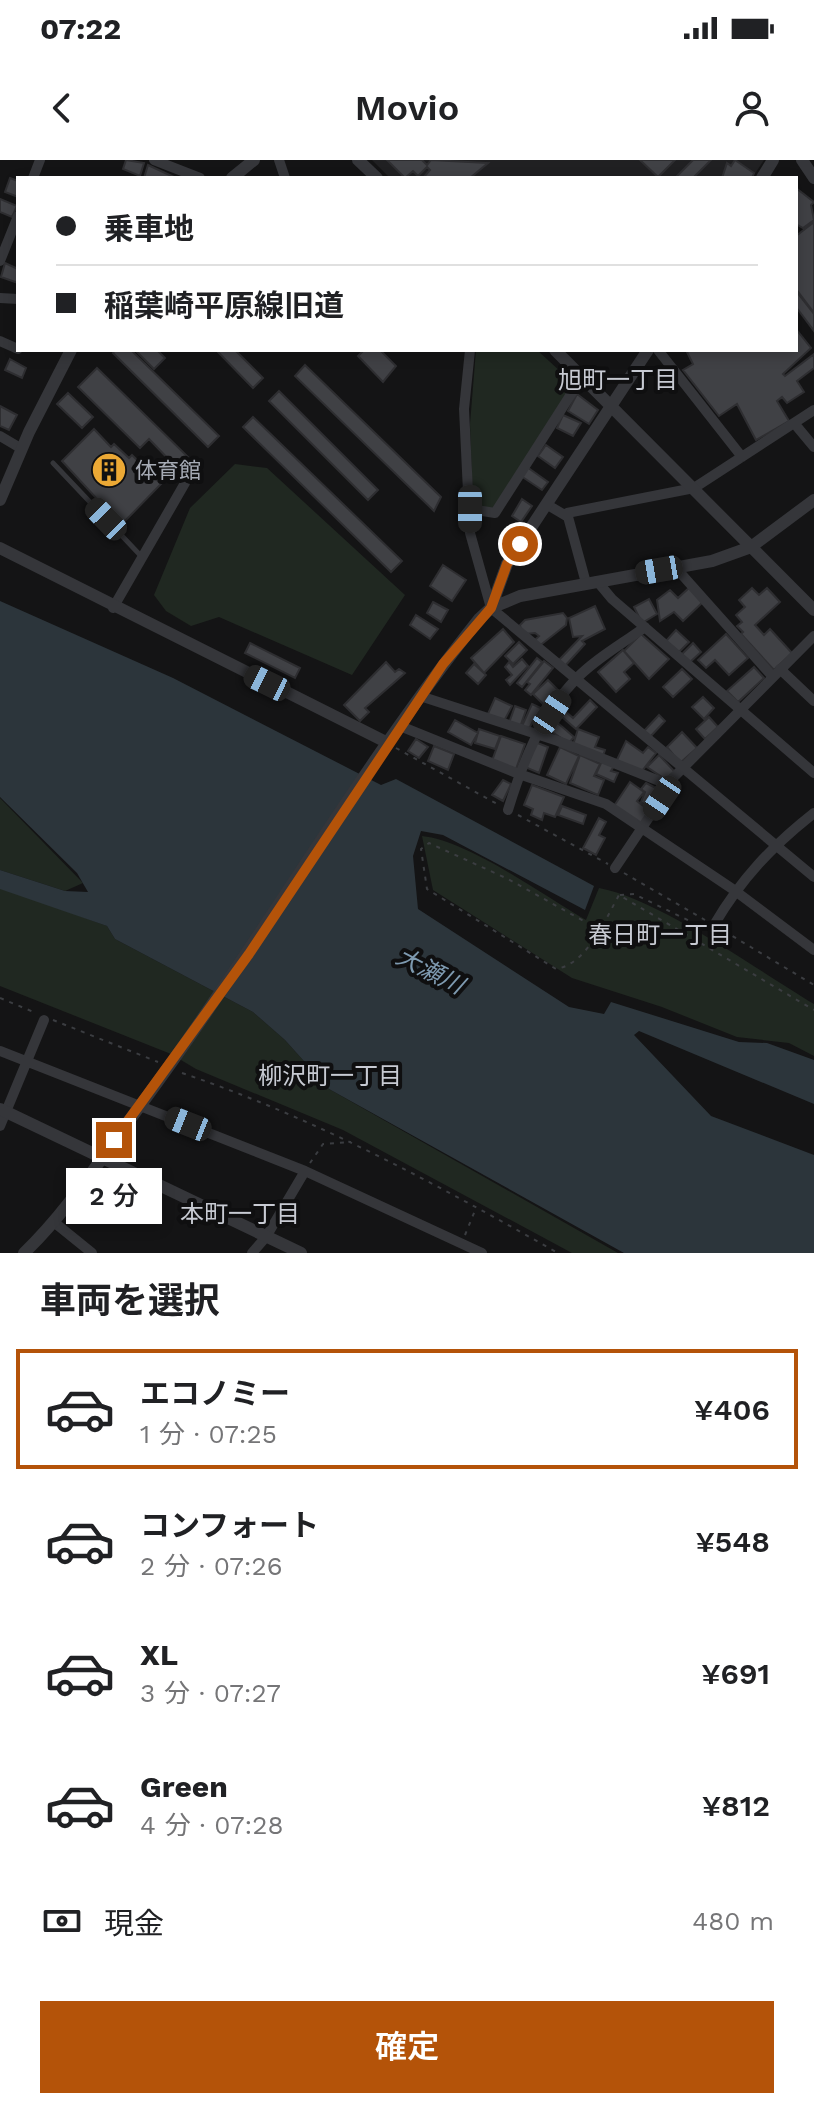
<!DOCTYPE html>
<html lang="ja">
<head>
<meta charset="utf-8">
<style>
	:root { --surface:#fff; --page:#f6f6f6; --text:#202124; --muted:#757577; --line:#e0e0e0; --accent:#b45309 }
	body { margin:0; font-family:"Work Sans","Noto Sans JP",sans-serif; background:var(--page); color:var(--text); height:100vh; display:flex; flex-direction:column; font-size:30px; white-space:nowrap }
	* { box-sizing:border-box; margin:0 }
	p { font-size:26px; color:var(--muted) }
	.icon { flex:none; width:44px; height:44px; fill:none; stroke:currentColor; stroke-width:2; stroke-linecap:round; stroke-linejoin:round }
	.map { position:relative; height:1093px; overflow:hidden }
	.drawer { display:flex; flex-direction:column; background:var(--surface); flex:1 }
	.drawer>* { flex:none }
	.top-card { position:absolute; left:16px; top:16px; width:782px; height:176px; border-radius:0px; box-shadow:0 4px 12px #0003; display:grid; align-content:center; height:176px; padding:0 40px; background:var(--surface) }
	.end { position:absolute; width:36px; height:36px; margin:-18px; border:10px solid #b45309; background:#fff; box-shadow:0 0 0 4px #fff }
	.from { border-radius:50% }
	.bubble { position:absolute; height:56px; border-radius:0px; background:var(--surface); box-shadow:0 4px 12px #0003; font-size:26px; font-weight:600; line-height:56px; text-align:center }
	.car { position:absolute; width:24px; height:48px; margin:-24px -12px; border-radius:10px; box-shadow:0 0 6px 2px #0007; background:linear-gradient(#222 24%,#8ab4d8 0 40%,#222 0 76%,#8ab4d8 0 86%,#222 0) }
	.top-card b { display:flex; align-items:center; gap:28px; height:76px; font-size:30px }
	.top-card b+b { border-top:2px solid var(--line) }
	.top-card i { width:20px; height:20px; background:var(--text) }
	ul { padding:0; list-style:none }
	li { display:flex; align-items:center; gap:24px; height:120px; margin:0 16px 12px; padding:0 24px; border:4px solid transparent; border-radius:0px }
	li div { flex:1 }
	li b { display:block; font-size:30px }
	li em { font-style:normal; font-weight:600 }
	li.current { border-color:var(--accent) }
	li>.icon { width:72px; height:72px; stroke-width:1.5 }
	h2 { padding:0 40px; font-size:36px; line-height:96px }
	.pay { display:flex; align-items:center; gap:20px; height:88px; padding:0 40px; font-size:30px }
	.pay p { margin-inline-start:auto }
	.button { display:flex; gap:16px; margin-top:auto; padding:16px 40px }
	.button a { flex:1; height:92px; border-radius:0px; background:var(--accent); color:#fff; font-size:32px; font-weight:600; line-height:92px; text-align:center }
	.status { display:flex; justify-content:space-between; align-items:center; height:56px; padding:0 40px; background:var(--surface); direction:ltr }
	.status svg { height:22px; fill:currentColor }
	header { display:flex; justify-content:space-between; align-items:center; height:104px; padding:0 40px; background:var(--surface); font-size:36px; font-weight:600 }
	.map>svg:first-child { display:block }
	.built { fill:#202022 }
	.green { fill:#202821 }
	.water { fill:#2c353b }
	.building { fill:#404145; stroke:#2e2e31; stroke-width:2 }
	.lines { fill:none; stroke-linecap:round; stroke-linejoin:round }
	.path { stroke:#3b3d41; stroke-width:2; stroke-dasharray:4 6; stroke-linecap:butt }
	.service { stroke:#35363a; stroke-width:5 }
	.minor { stroke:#35363a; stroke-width:10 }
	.tertiary { stroke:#35363a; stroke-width:12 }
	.route { stroke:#b45309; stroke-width:10 }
	.labels { text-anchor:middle; stroke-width:8; stroke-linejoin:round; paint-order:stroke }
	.poi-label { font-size:22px; fill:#a6abb5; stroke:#0f0f10; text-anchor:start }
	.neighbourhood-label { font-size:24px; fill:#c7cad2; stroke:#0f0f10 }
	.water-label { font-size:24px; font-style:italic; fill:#7e9ab0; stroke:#0f0f10 }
</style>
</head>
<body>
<div class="status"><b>07:22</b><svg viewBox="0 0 49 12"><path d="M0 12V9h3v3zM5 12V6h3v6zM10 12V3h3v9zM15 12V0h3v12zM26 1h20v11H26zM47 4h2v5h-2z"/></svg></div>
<header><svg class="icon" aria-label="back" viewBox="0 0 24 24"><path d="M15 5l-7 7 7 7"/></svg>Movio<svg class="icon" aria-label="person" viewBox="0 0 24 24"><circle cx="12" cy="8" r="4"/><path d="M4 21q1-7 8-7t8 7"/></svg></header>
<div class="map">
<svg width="814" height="1093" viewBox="0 0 814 1093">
	<rect width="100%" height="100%" fill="#141415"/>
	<path class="built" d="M372,0H764L752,18H390Z"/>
	<path class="green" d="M476,190H537L573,223L493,351L473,348L470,264Z
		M235,304L267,308L405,435L352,515L219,457L191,466L166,451L154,435L190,348Z
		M0,638L83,723L65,731L0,710Z
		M422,676C469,681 543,735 586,760L599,728C659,739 759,811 814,844V896L789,883L737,877L662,847L572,818L433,730Z
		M0,727L107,766L115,779L253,852L285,880L329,929L618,1093H572L343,970L196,909L171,894L0,826Z"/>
	<path class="water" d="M0,441L173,518L381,625L396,619L594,726L585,750L443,675L421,671L413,696L418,749L569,847L604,854L611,842L739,882L767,883L814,900V944L639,871L634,875L711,956L814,995V1093H624L329,929L285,880L253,852L115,779L107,766L0,729V710L65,731L88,732L77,713L0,637Z"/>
	<path class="building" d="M126,0L144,3L140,16L123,9Z
		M387,0H422L427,5L431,0L488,3L470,18H423L430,10L427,7L418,16L413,11L405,18Z
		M640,0H675L658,17Z
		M693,0H711L693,18H675Z
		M735,0L754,13L752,18H722L727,3L731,6Z
		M148,5L176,18H144Z
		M10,18L18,21V37L5,32Z
		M796,28L814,42L811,45L814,60L803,68L796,64Z
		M0,39L17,46L12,57L0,52Z
		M814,62V153L796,129V76Z
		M5,103L18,109V123L1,117Z
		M796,131L814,154V171L796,147Z
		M796,169L811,188L783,214L785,216L814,194V208L797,221L804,232L787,243L782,237L777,241L789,261L756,280L737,244L719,256L683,210L693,204L686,190H796Z
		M115,190H131L219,276L208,287L113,193Z
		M135,190H157L165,198L154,209Z
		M216,190H235L263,218L253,228Z
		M364,190H380L396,206L383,222L358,196Z
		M10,199L26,208L22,218L5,210Z
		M305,205L441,337L434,351L295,216Z
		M97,208L188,297L177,308L149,279L140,288L78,227Z
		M279,231L378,330L368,340L269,241Z
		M68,233L93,257L82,268L57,244Z
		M577,234L598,250L589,264L568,251Z
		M0,246L17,255L9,270L0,266Z
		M563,255L581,263L573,276L557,268Z
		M253,257L402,401L391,412L243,267Z
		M94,269L111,287L114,284L129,298L132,295L161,324L121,365L62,301Z
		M546,285L563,297L555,308L538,296Z
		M527,307L548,322L542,330L521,316Z
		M522,339L532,346L521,362L512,356Z
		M443,405L466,420L452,441L430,426Z
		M690,427L704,441L683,461L674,452L660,461L657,440L670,430L678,438Z
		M752,428L759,435L767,428L780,442L755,465L764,475L770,469L792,493L774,510L741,474L743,472L737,466L742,462L736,455L745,447L739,440Z
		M649,439L657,454L642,463L634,447Z
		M433,442L448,450L441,462L427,453Z
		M595,446L605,469L582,481L585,484L564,507L558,501L582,476L573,477L569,458Z
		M563,453L567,458L566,465L538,487L533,482L539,476L535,473L525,474L521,470L520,465L525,460Z
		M416,455L438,469L430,479L410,465Z
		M503,469L514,482L484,513L471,498Z
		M676,470L689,482L678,493L666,481Z
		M641,474L669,499L649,519L624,491Z
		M726,474L748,498L729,515L715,500L706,508L698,500Z
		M519,482L527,490L513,504L505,496Z
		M250,483L300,508L295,518L245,493Z
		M693,483L701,492L689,503L681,495Z
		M623,490L634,503L624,512L630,519L616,532L598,512Z
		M537,498L542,502L522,527L517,523Z
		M522,499L528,506L510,525L506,520L512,515L505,507L509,502L513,507Z
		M544,501L553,508L531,535L525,530L530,524L527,522Z
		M386,502L395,512L399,509L405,513L365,548L369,552L360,561L344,545Z
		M474,504L486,515L478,524L466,513Z
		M754,507L764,518L738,542L727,531Z
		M682,509L692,519L673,537L663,527Z
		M548,520L562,534L547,548L533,534Z
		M703,537L714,548L704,559L692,547Z
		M495,538L512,546L504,561L487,556Z
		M590,540L597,547L576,569L561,556L565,551L573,558Z
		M532,544L545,550L539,563L533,561L529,569L522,566Z
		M515,546L526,550L520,567L509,563Z
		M659,555L665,561L649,578L643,572Z
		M709,557L718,567L705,579L696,569Z
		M552,558L574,577L569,583L546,568Z
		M455,560L478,573L471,585L448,572Z
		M479,569L500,576L495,589L475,583Z
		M578,569L599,577L595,587L605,590L603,596L573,585Z
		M682,572L697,588L680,603L667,587Z
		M501,576L525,584L516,609L492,601Z
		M416,579L428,587L419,598L408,591Z
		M626,581L643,593L648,587L656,593L642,611L616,602Z
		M535,582L548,587L539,613L525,607Z
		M434,586L454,594L448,610L428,601Z
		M560,587L579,596L566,624L547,615Z
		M580,595L600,604L594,616L604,620L598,635L570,623Z
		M659,595L675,612L665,619L647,607Z
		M602,601L614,606L611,611L618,613L614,622L596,614Z
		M503,620L511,624L503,641L492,635Z
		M630,622L644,632L637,641L652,653L642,665L614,646Z
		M646,623L660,630L653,650L641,642L645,632L641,629Z
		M532,625L564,637L555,657L544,653L542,660L531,655L533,649L524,645Z
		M562,646L586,655L583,664L558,655Z
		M599,658L606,662L599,675L605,678L596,695L583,688Z"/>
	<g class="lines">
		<path class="path" d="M396,588L499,645
			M518,655L608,704
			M624,713L705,760
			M620,735L634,734L702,767
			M600,770L508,719L429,683L421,689L427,729L556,809C587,804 605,760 619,735L814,850
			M724,771L814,825
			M0,838L36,853
			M53,860L158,902
			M182,913C315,958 436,1024 558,1093
			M310,1003L323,984L351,982
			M465,1075L476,1048"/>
		<path class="service" d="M53,303L141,396"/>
		<path class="minor" d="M154,0L200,18
			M279,0L285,18
			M33,18L40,0
			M0,101L18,56
			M0,138L18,139
			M0,181L18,189
			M470,190L464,249L470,373L491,448L814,717
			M658,190L742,297
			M794,263L814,287
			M0,276L22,289
			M546,344L568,357
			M470,349L495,353L582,217
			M676,408L773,517
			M597,421L612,439L814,613
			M586,423L567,353L694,328L814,250
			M113,448L185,323
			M780,509L814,541
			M420,536L558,581L667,624L814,476
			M400,566L519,614L606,644L734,730L814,790
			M508,650C522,604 541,555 576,519C595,499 622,484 645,467
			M615,708L662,638L667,624
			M714,765C741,719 772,686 814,653
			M0,891L305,1011L482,1093
			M0,966L44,860
			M55,1063L92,1093
			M252,1093L266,1077L305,1011"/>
		<path class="tertiary" d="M358,0L377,18
			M802,0L814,18
			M232,18L254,0
			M762,18L773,0
			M555,190L814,450
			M0,340L29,272L71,190
			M0,388L388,583
			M491,448L507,404L648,190
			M0,949L301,1093
			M24,1093C69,1050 102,996 140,946C258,787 356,613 479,459L491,448L520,436L712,401L751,387L814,340"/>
	</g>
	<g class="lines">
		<path class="route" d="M114,980L249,794L443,504L491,448L507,404L520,384"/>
	</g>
	<defs>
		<g id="building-disc" transform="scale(1.8)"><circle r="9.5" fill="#eca935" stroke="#0f0f10"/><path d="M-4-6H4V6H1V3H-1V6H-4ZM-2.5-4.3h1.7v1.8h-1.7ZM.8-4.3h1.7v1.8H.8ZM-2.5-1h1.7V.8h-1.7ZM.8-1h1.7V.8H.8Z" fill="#111"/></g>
	</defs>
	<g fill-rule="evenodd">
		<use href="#building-disc" x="109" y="310"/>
	</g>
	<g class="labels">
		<g class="poi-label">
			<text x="135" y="318">体育館</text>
		</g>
		<g class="neighbourhood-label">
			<text x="618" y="228">旭町一丁目</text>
			<text x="660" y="783">春日町一丁目</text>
			<text x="330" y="924">柳沢町一丁目</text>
			<text x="240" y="1062">本町一丁目</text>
		</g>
		<g class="water-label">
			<text transform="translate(430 811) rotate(27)" y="8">大瀬川</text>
		</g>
	</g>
</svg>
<i class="end from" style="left:520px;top:384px"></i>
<i class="end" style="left:114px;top:980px"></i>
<div class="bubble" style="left:66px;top:1008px;width:96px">2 分</div>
<i class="car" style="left:470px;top:349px;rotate:180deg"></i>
<i class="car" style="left:106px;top:359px;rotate:316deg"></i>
<i class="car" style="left:659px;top:410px;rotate:260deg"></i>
<i class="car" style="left:267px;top:523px;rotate:296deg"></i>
<i class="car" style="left:552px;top:552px;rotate:34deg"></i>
<i class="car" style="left:662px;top:638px;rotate:214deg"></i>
<i class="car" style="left:188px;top:964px;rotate:292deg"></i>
<div class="top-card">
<b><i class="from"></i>乗車地</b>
<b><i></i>稲葉崎平原線旧道</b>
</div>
</div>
<section class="drawer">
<h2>車両を選択</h2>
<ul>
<li class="current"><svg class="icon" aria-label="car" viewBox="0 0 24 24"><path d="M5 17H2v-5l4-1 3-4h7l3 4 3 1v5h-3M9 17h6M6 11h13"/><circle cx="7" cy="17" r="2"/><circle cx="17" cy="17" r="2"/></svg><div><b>エコノミー</b><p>1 分 · 07:25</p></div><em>¥406</em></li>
<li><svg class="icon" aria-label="car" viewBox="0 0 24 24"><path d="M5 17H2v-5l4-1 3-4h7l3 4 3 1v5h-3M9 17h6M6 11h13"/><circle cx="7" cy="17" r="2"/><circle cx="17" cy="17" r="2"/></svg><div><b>コンフォート</b><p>2 分 · 07:26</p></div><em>¥548</em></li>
<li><svg class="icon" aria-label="car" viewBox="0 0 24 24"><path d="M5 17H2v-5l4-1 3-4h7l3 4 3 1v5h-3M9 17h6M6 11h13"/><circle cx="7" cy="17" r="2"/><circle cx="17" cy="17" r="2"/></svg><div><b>XL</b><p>3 分 · 07:27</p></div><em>¥691</em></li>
<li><svg class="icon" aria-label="car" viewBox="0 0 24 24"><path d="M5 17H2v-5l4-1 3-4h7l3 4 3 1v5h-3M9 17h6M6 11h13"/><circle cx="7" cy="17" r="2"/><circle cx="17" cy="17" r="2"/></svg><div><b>Green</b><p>4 分 · 07:28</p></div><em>¥812</em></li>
</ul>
<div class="pay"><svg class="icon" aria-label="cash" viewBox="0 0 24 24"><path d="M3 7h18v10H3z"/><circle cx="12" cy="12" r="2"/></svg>現金<p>480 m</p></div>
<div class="button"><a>確定</a></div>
</section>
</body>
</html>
